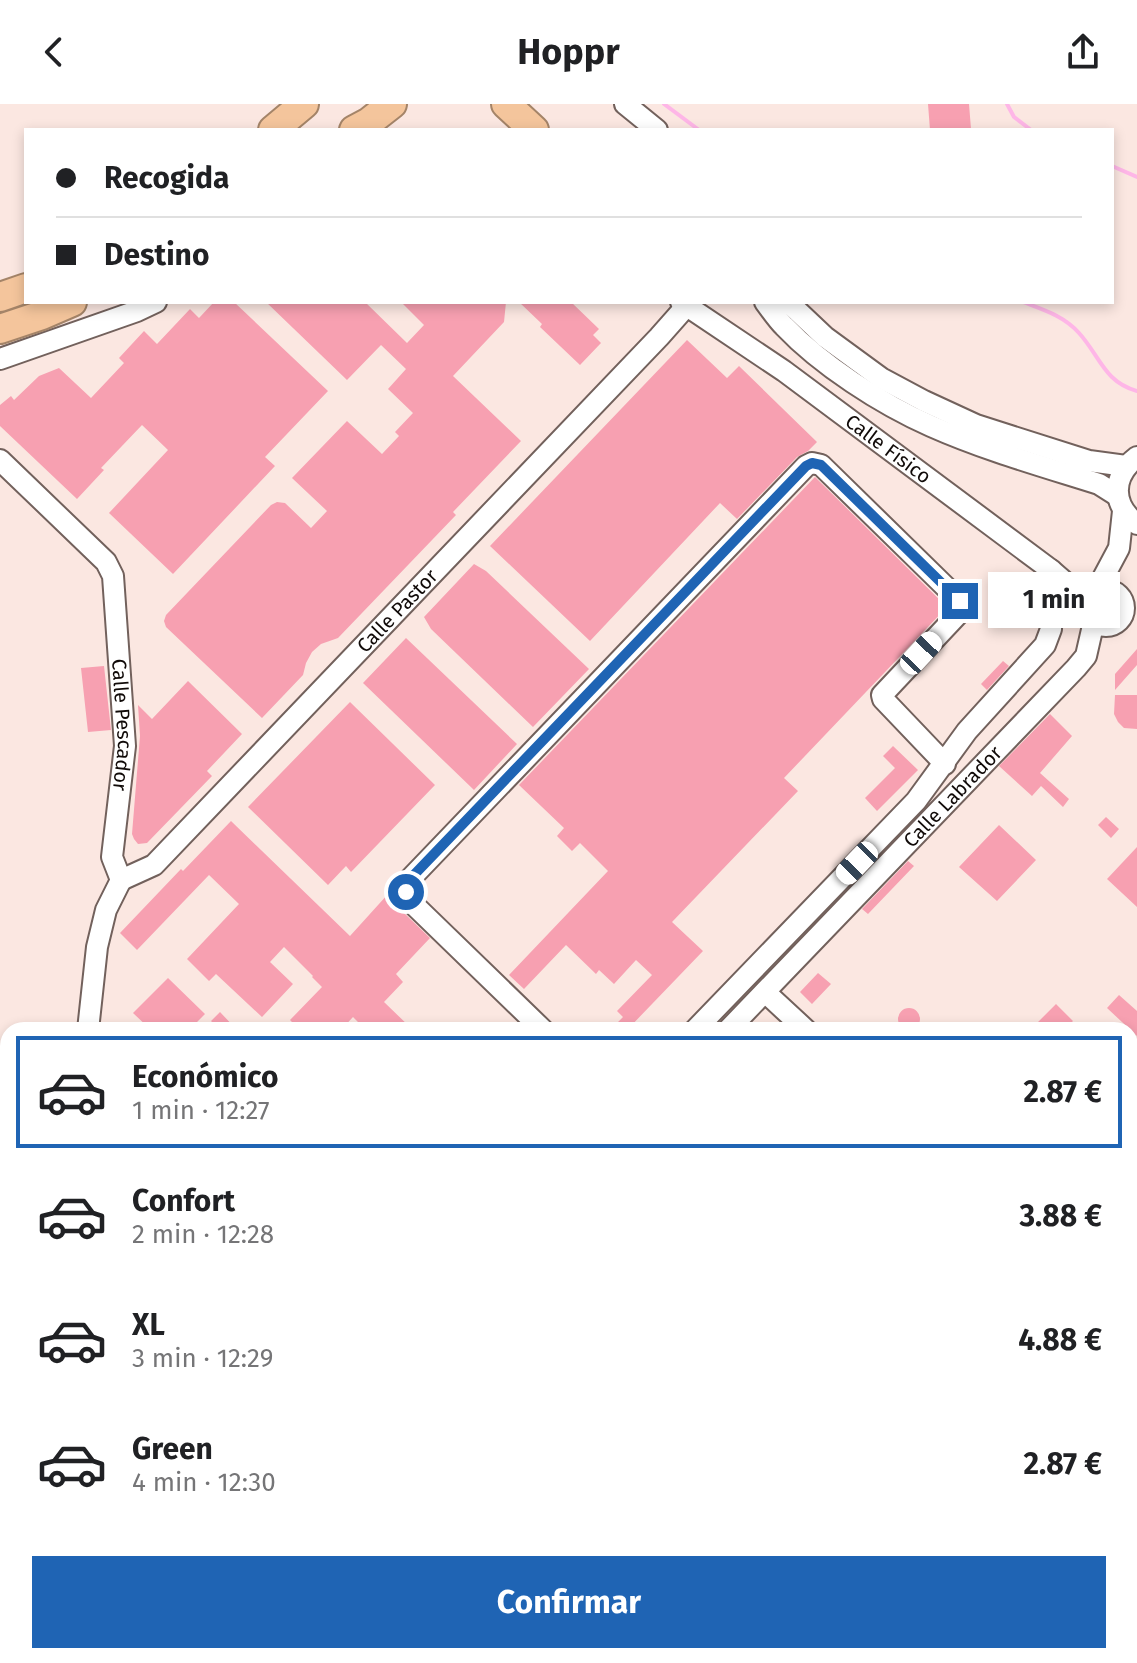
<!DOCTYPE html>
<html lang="es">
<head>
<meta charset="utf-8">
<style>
	:root { --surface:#fff; --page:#f2f2f2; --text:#202124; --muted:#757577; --line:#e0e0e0; --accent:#1f64b4 }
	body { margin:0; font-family:"Fira Sans",sans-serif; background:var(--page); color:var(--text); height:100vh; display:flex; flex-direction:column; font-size:30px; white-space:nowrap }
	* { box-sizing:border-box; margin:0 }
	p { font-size:26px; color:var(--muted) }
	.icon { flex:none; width:44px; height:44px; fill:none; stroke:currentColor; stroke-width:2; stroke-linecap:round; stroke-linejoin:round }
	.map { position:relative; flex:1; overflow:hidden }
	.sheet { position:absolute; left:0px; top:918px; width:1138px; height:642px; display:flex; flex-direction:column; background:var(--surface); border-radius:24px 24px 0 0; box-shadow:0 4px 12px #0003 }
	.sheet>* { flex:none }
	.top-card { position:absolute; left:24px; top:24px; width:1090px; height:176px; border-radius:0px; box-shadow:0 4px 12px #0003; display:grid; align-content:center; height:176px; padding:0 32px; background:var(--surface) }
	.end { position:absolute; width:36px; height:36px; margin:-18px; border:10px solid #1f64b4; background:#fff; box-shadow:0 0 0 4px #fff }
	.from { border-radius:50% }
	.bubble { position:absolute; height:56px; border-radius:0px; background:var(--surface); box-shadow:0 4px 12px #0003; font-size:26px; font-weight:700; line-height:56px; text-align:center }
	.car { position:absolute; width:24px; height:48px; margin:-24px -12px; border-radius:10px; box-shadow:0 0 6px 2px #0007; background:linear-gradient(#fff 24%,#345 0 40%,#fff 0 76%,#345 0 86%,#fff 0) }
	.top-card b { display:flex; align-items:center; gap:28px; height:76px; font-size:30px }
	.top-card b+b { border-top:2px solid var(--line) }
	.top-card i { width:20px; height:20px; background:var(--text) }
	ul { padding:14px 0 0; list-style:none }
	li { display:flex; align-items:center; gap:24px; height:112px; margin:0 16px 12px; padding:0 16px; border:4px solid transparent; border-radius:0px }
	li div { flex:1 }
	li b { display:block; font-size:30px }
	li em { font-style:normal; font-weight:700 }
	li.current { border-color:var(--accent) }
	li>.icon { width:72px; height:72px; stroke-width:1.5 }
	.cta { display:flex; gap:16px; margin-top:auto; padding:16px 32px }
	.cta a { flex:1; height:92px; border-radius:0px; background:var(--accent); color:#fff; font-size:32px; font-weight:700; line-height:92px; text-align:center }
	header { display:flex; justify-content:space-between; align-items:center; height:104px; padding:0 32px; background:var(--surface); font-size:36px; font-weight:700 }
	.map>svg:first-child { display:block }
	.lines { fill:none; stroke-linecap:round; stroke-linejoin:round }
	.stream { stroke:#feb6e7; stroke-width:4 }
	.building { fill:#f7a0b1 }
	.minor-casing { stroke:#72615c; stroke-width:24 }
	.highway-casing { stroke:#a48468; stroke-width:32 }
	.minor { stroke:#fff; stroke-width:20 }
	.highway { stroke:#f4c59c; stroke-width:28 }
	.route { stroke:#1f64b4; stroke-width:10 }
	.labels { text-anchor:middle; stroke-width:6; stroke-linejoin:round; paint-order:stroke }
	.street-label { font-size:20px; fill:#100a08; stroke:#fbe7e1 }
</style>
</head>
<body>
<header><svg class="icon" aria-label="back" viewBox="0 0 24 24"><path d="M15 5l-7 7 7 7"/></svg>Hoppr<svg class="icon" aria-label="share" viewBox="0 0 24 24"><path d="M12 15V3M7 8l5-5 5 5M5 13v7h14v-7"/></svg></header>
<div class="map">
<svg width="1137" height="1559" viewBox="0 0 1137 1559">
	<rect width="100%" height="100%" fill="#fbe7e1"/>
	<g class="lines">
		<path class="stream" d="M664,0L699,26
			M1007,0L1014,13L1031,26
			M1112,62L1137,73
			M1023,198C1044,206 1064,212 1079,229C1100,252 1104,278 1137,287
			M0,1275L8,1333
			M230,1552L245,1559"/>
	</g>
	<path class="building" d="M928,0H969L971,25L930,26Z
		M214,198H234L328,287L265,353L275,362L173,470L109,409L168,346L142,321L101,364L104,366L77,395L0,322V301L11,292L14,296L39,272L59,264L91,294L124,259L119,254L144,227L157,240L190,205L199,214Z
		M266,198H365L407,239L424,221L401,198H506L504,218L453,272L521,337L453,408L456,411L338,534L321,540L312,548L306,559L303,571L262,614L166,523L164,517L166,511L271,401L277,398L285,399L311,424L327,407L292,374L347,317L382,350L399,332L395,328L413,309L388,285L406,265L381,241L347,276Z
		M519,198H571L599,225L593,231L601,239L580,261L540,223L542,220Z
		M687,236L727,274L739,262L817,338L808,347L797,353L737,415L720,399L590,537L490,442Z
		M815,373L947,503L784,674L798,687L672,818L703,847L627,926H610L623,913L617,907L652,871L636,856L614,880L599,866L596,870L566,841L524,885L509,871L608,767L580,739L572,747L557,732L564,724L519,681Z
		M474,460L486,467L589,565L533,623L431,525L424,513Z
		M406,534L517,640L474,686L363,579Z
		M1137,545V561L1115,586V570Z
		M1003,557L1009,562L987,586L981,580Z
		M104,562L111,626L88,628L81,564Z
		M188,577L242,630L207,667L212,672L147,739L138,740L134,735L132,730L140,632L138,601L152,615Z
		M1115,591H1137V625L1124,624L1118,618L1114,610Z
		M350,598L435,681L351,768L346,762L328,781L248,703Z
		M1050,610L1072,632L1040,669L1069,695L1063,703L1041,682L1032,692L999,662Z
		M893,642L918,666L877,707L865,694L895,664L883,652Z
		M1106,713L1119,725L1111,734L1098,721Z
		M231,717L350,832L388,790L396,797L403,808L430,834L396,870L403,878L384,898L413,926H366L353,913L341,926H300L290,916L322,883L312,873L313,872L284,843L270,858L293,880L262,913L216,870L209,877L187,855L239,800L209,771L137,846L120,829L181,765L183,767Z
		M999,721L1036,756L997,797L959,763Z
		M1137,743V803L1107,775Z
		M908,757L914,762L868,810L862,805Z
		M818,869L831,880L812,900L800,888Z
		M168,874L205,910L189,926H151L133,909Z
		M1119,891L1137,907V932L1107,904Z
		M1056,900L1073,917L1064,926H1030Z
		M898 915a11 11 0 1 1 22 0a11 11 0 1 1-22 0Z
		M220,908L237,926H220L211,917Z"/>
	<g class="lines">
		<g class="minor-casing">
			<g id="minor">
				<path d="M625,0L657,26"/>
				<path id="s1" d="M681,198L784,267L1051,466L1089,499"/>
				<path d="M765,198C771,206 777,215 784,222C821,261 881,300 931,322C985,346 1042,362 1099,380L1118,392"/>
				<path d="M788,198L825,233L881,274L924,297L976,321L1089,357L1126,362"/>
				<path d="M0,255L137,207L156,198"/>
				<path d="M1137,353C1111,373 1112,401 1137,420"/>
				<path id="s2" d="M0,356L106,458L113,472L125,642L112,753L121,776L106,806L97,843L88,926"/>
				<circle cx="1106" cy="504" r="18"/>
				<path d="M1095,489L1119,444L1123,407"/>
				<path id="s3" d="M121,776L154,761L659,233L682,207L687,198"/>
				<path d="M765,888L806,926"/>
				<path d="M543,926L412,799L406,788L411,774L806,362L812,359L821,361L960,497L961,507L882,591L883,595L945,660"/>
				<path d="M695,926L916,697L967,627L1045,541L1051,525V466"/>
				<path id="s4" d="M728,926L1076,564L1086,552L1094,517"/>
				<path d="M1130,1227L1137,1234"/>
				<path d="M1130,1340L1137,1332"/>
				<path d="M1130,1416L1137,1421"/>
				<path d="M951,1559L956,1552"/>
			</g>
		</g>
		<g class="highway-casing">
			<path id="highway" d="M506,0L534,26
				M273,26L304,0
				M354,26L369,18L392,0
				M0,193L26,184
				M0,225L42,211L72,198"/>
		</g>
		<use href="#minor" class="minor"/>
		<use href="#highway" class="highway"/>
	</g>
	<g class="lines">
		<path class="route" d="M406,788L411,774L806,362L812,359L821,361L960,497"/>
	</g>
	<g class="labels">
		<g class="street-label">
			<text dy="7" stroke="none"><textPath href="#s1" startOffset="254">Calle Físico</textPath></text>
			<text dy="7" stroke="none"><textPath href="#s3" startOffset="388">Calle Pastor</textPath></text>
			<text dy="7" stroke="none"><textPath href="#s2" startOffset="312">Calle Pescador</textPath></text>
			<text dy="7" stroke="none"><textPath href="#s4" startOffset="324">Calle Labrador</textPath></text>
		</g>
	</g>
</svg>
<i class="end from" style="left:406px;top:788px"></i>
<i class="end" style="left:960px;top:497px"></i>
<div class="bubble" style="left:988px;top:468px;width:132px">1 min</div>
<i class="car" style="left:921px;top:549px;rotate:43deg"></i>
<i class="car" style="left:857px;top:759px;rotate:224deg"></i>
<div class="top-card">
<b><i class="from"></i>Recogida</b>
<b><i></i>Destino</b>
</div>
<section class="sheet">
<ul>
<li class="current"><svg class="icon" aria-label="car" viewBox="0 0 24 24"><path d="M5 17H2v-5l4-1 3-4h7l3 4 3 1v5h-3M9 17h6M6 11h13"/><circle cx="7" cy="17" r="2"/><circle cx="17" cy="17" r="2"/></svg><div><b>Económico</b><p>1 min · 12:27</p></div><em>2.87 €</em></li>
<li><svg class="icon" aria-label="car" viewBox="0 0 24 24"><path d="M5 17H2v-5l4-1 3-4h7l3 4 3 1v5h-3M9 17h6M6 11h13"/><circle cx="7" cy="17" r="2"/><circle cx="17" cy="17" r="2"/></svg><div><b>Confort</b><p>2 min · 12:28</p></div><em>3.88 €</em></li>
<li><svg class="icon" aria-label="car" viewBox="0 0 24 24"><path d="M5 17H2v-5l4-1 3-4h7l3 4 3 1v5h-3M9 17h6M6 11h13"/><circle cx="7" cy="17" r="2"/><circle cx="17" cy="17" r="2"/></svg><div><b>XL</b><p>3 min · 12:29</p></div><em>4.88 €</em></li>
<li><svg class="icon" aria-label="car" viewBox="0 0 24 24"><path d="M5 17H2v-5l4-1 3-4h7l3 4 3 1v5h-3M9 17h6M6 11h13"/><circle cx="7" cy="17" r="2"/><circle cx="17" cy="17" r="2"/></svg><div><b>Green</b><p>4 min · 12:30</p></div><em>2.87 €</em></li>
</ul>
<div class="cta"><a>Confirmar</a></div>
</section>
</div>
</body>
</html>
